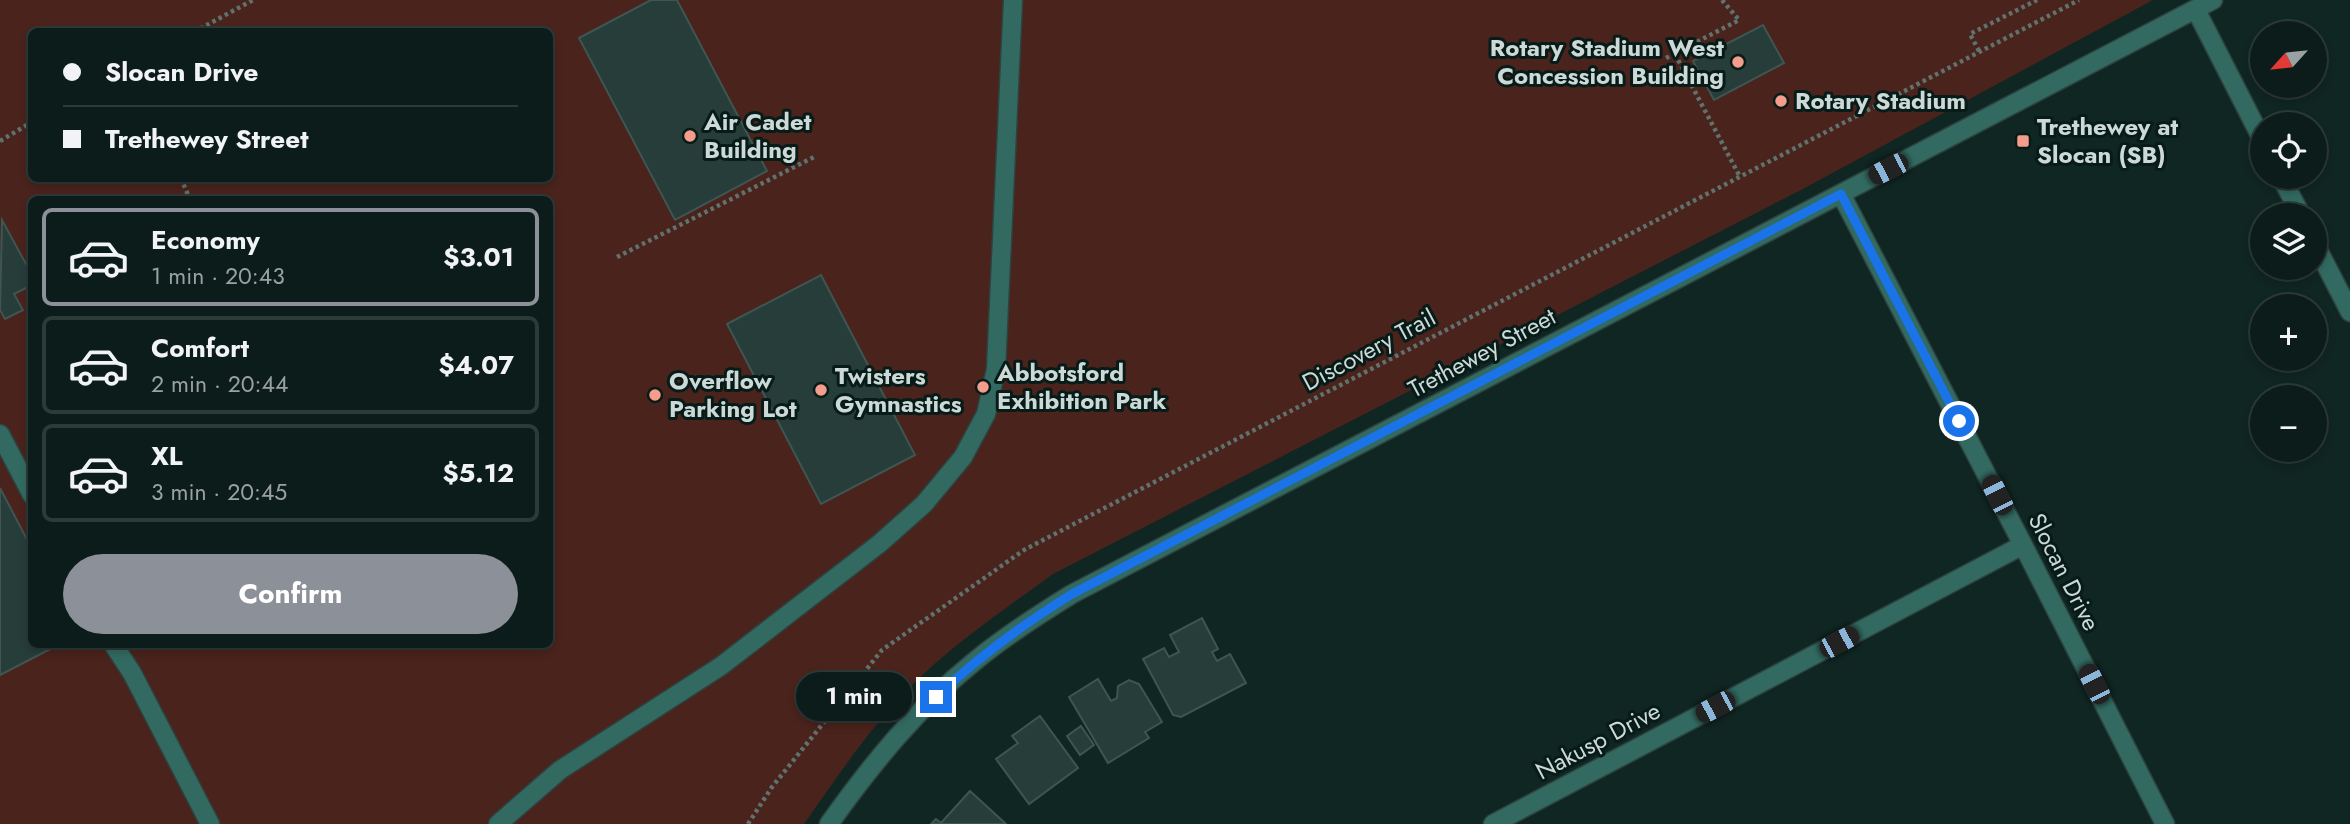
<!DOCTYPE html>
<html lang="en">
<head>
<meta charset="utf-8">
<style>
	:root { --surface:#0c1c1a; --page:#152523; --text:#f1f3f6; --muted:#9aa1a2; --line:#2c3a39; --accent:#8c9099 }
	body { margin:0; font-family:Jost,sans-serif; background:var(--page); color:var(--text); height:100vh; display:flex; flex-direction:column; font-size:26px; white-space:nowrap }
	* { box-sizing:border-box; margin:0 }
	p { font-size:23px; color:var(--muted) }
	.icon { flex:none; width:38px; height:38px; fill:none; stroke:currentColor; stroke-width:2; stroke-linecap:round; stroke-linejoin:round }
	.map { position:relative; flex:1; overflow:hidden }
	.details { position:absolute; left:28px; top:196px; width:525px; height:452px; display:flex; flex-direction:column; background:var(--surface); border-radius:10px; box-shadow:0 4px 10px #0003,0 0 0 2px var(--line) }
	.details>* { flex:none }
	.top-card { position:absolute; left:28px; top:28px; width:525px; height:154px; border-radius:10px; box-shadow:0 4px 10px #0003,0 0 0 2px var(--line); display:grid; align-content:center; height:154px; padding:0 35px; background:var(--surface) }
	.needle { width:46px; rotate:243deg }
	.tools { position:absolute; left:2250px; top:21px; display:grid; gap:14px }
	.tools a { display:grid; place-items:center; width:77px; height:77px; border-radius:50%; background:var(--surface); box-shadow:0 4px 10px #0003,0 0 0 2px var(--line); font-size:35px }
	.end { position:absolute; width:32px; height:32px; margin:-16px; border:9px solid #1a73e8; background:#fff; box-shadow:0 0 0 4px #fff }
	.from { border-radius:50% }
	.bubble { position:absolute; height:49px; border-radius:24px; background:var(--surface); box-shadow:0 4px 10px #0003,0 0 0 2px var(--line); font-size:23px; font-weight:700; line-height:49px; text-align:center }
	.car { position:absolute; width:21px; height:42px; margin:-21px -10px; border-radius:9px; box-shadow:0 0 5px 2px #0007; background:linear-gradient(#222 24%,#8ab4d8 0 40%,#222 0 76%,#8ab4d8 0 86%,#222 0) }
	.top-card b { display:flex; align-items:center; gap:24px; height:66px; font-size:26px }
	.top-card b+b { border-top:2px solid var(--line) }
	.top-card i { width:18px; height:18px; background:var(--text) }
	ul { padding:12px 0 0; list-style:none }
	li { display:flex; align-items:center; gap:21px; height:98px; margin:0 14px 10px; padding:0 21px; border:4px solid var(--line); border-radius:10px }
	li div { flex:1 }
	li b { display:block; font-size:26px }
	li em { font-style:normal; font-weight:700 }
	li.on { border-color:var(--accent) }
	li>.icon { width:63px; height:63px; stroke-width:1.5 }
	.primary-button { display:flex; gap:14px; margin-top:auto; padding:14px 35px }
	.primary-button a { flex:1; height:80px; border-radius:42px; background:var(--accent); color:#fff; font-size:28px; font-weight:700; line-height:80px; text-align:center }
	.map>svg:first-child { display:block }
	.green { fill:#4a231c; fill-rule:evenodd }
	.building { fill:#273d39; stroke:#3f5551; stroke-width:2 }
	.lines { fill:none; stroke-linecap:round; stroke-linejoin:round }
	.minor-casing { stroke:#2e433f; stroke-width:21 }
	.path { stroke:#5f726e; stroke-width:4.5; stroke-dasharray:3.5 3.5; stroke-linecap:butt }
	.minor { stroke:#326a61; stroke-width:18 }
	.route { stroke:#1a73e8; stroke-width:9 }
	.poi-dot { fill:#f49d8d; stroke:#071c19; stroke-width:2.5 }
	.labels { text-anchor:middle; stroke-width:6; stroke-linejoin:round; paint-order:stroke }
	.poi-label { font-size:24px; font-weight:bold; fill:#ccd9d6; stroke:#071c19; text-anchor:start }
	.street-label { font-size:24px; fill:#ccd9d6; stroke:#071c19 }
</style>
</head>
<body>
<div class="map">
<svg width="2350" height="824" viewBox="0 0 2350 824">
	<rect width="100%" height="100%" fill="#102622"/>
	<path class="green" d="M0,0H2153L1801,190L1053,574C1005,609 956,642 913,684C871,726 838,776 804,824H0ZM32,32H550V178H32ZM32,200H550V644H32Z"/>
	<path class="building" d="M651,0H677L767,171L675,220L579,38Z
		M1763,25L1784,63L1714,100L1693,61Z
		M2,220L32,275V285L14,294L23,310L5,319L0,310Z
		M821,275L915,455L821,504L727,324Z
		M0,488L32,549V644H60L0,675Z
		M1202,618L1218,649L1212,652L1217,661L1230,654L1246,683L1181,717L1173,715L1143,659L1164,648L1169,657L1179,652L1170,635Z
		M1098,679L1111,701L1117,698L1118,686L1129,680L1139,684L1162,722L1145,732L1149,738L1108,763L1069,697Z
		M1040,716L1078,768L1029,804L996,759L1018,743L1012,736Z
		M1081,726L1094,745L1080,755L1067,736Z
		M970,791L1006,824H931L936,819L941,823Z"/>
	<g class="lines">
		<g class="minor-casing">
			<path id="minor" d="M2196,10L2263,141
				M2281,177L2301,215
				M1841,194L2023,545L2165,824
				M2315,244L2350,312
				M0,434L32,495
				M113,644L132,673L210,824
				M498,824L560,770L721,666L879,544L924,504L963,457L986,414L996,369L1013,0
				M829,824C871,765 918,707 975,661C1005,636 1038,615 1072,594L2213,0
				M1493,824L2023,545"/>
		</g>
		<path class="path" d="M194,32L253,0
			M1979,51L1970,34L2037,0
			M1675,54L1739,175
			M1666,58L1739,20L1722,0
			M0,141L32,122
			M181,178L190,200
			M617,257L814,157
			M748,824L772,787L882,650L1024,550L2079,0"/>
		<use href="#minor" class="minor"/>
	</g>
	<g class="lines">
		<path class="route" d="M936,697C978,657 1022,625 1072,594L1841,194L1959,421"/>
	</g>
	<g class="poi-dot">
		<circle cx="1738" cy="62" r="7"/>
		<circle cx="1781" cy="101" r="7"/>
		<circle cx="690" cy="136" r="7"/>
		<rect x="2016" y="134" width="14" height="14" rx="3.5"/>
		<circle cx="983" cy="387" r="7"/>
		<circle cx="821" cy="390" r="7"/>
		<circle cx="655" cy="395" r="7"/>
	</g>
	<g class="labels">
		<g class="poi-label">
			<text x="1724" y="56" text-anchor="end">Rotary Stadium West<tspan x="1724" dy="28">Concession Building</tspan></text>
			<text x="1795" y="109">Rotary Stadium</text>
			<text x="704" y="130">Air Cadet<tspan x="704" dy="28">Building</tspan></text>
			<text x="2037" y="135">Trethewey at<tspan x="2037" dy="28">Slocan (SB)</tspan></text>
			<text x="997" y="381">Abbotsford<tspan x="997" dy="28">Exhibition Park</tspan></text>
			<text x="835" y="384">Twisters<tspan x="835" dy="28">Gymnastics</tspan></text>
			<text x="669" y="389">Overflow<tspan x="669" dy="28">Parking Lot</tspan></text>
		</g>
		<g class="street-label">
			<text transform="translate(1369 350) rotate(-28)" y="8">Discovery Trail</text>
			<text transform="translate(1482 353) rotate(-28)" y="8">Trethewey Street</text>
			<text transform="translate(2064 572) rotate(63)" y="8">Slocan Drive</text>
			<text transform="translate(1598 741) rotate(-28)" y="8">Nakusp Drive</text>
		</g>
	</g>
</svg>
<div class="tools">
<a><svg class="needle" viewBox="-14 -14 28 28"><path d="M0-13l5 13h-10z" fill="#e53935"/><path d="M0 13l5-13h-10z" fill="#9aa1a2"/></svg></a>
<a><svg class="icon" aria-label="locate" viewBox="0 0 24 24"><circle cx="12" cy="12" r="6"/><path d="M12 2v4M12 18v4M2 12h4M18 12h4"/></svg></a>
<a><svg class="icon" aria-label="layers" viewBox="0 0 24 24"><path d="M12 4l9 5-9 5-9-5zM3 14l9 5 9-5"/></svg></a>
<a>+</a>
<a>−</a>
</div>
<i class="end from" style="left:1959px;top:421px"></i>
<i class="end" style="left:936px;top:697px"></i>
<div class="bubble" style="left:796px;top:672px;width:116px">1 min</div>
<i class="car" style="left:1888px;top:169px;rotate:243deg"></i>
<i class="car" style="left:1997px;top:495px;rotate:333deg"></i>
<i class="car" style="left:1839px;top:642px;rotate:62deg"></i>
<i class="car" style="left:2094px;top:684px;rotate:333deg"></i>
<i class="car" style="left:1715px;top:707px;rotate:242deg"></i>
<div class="top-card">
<b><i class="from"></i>Slocan Drive</b>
<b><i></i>Trethewey Street</b>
</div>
<section class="details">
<ul>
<li class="on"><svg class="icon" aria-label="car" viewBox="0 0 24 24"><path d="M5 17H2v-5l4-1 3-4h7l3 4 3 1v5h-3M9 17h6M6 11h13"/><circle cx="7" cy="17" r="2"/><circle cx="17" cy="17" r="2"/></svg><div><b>Economy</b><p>1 min · 20:43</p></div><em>$3.01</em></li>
<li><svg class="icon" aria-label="car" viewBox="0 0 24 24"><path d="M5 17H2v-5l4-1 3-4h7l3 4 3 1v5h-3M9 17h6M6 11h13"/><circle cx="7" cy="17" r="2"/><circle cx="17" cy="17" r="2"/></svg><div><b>Comfort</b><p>2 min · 20:44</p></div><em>$4.07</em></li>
<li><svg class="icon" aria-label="car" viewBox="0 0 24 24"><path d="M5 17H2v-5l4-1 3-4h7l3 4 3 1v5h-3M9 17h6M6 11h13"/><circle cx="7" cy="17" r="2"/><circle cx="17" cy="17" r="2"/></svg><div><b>XL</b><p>3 min · 20:45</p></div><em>$5.12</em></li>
</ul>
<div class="primary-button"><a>Confirm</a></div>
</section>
</div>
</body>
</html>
